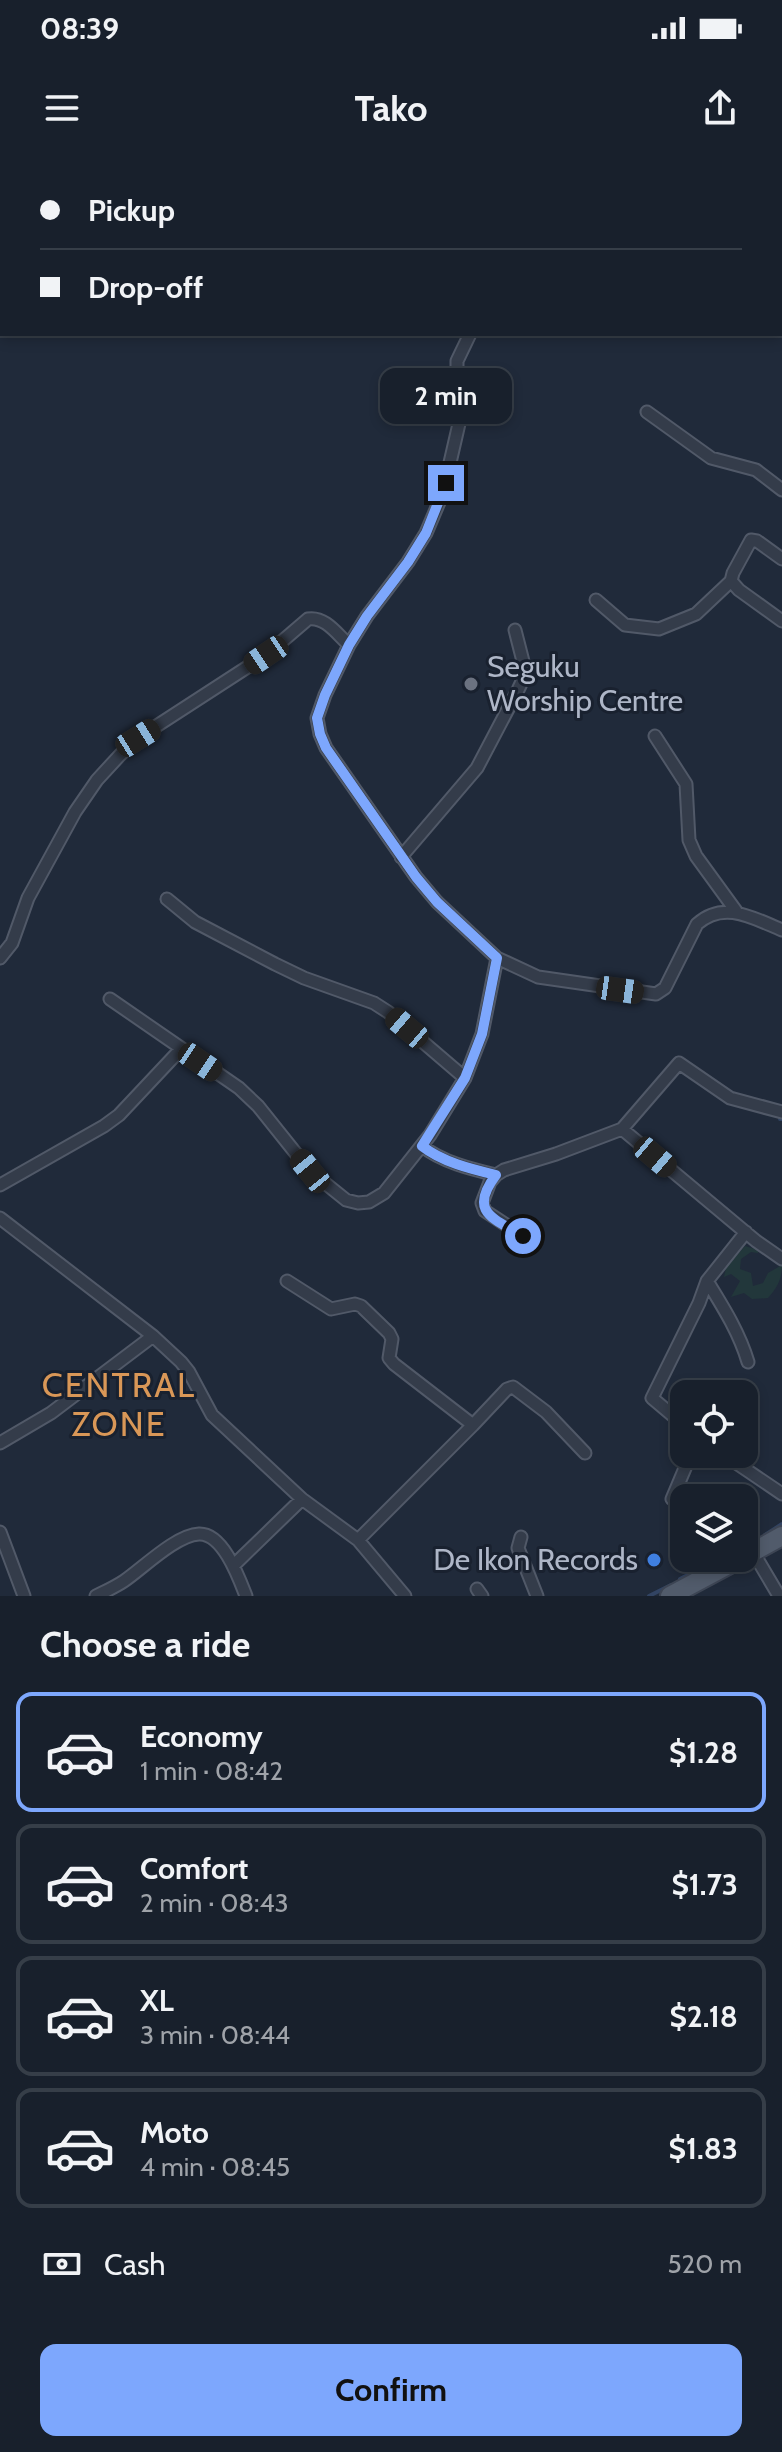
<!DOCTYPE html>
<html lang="en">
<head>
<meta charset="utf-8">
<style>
	:root { --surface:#18202c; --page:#212834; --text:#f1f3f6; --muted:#9fa3a9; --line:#363e48; --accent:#7da7fd }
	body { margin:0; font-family:Cabin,sans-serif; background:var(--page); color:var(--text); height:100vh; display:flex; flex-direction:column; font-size:30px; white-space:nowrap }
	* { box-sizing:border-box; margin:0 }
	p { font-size:26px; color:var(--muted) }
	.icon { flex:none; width:44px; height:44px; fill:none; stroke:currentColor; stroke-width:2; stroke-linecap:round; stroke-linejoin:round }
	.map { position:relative; height:1436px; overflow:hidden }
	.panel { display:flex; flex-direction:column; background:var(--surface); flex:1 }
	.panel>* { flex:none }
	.banner { position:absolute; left:0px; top:0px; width:782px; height:176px; box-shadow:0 4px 12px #0003,0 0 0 2px var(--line); display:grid; align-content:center; height:176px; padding:0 40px; background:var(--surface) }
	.buttons { position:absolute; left:670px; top:1220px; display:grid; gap:16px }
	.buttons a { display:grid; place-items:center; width:88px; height:88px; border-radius:16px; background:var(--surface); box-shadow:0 4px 12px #0003,0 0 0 2px var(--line); font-size:40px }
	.end { position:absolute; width:36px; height:36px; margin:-18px; border:10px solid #7da7fd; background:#111; box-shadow:0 0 0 4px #111 }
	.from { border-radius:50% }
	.bubble { position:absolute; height:56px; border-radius:16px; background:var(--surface); box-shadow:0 4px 12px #0003,0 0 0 2px var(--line); font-size:26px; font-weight:700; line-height:56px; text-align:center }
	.car { position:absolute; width:24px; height:48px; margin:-24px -12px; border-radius:10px; box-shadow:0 0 6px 2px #0007; background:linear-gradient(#222 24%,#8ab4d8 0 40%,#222 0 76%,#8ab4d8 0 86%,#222 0) }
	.banner b { display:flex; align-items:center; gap:28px; height:76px; font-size:30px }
	.banner b+b { border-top:2px solid var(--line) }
	.banner i { width:20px; height:20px; background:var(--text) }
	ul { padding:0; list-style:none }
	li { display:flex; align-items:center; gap:24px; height:120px; margin:0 16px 12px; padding:0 24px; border:4px solid var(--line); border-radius:16px }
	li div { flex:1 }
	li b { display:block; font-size:30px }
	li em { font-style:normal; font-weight:700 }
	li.on { border-color:var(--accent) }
	li>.icon { width:72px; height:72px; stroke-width:1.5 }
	h2 { padding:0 40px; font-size:36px; line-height:96px }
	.pay { display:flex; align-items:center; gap:20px; height:88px; padding:0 40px; font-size:30px }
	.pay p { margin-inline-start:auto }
	.primary-button { display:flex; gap:16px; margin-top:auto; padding:16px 40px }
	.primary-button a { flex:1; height:92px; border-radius:16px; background:var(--accent); color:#111; font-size:32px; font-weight:700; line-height:92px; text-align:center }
	.status { display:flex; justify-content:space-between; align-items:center; height:56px; padding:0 40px; background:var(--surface); direction:ltr }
	.status svg { height:22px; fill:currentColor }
	header { display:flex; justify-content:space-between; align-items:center; height:104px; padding:0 40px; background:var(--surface); font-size:36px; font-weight:700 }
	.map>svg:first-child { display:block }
	.green { fill:#22373b }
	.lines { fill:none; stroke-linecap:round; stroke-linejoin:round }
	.stream { stroke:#324463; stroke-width:4 }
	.minor-casing { stroke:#515968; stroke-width:15 }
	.primary-casing { stroke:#3d4554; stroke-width:22 }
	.minor { stroke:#343c4a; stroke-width:11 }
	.primary { stroke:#515b6b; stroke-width:18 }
	.route { stroke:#7da7fd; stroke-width:10 }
	.worship-dot { fill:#6b7280; stroke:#19212f; stroke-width:3 }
	.shop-dot { fill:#3f7fe0; stroke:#19212f; stroke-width:3 }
	.labels { text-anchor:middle; stroke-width:6; stroke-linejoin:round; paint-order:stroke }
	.poi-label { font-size:30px; fill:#aeb6c7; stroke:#19212f; text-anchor:start }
	.quarter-label { font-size:34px; letter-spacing:2px; fill:#d99757; stroke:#19212f }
</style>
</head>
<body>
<div class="status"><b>08:39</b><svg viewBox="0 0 49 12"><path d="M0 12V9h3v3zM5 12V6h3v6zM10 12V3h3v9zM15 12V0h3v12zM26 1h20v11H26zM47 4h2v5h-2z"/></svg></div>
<header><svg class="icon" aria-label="menu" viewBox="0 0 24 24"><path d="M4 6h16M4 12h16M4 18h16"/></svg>Tako<svg class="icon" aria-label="share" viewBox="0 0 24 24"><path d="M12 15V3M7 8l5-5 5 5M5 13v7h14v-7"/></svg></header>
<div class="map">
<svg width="782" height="1436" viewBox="0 0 782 1436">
	<rect width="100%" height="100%" fill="#202a3a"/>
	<path class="green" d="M745,1086L758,1090V1093L751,1092L741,1099L740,1109L751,1113L753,1126L763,1123L768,1113L782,1105C782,1119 777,1128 768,1138L752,1139L744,1133L731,1137L740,1121L731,1114L724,1117L726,1108Z"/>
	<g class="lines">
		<path class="stream" d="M780,959H782
			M765,1375L782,1364
			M744,1386L753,1381
			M680,1419L721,1398
			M649,1436L671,1425"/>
		<g class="minor-casing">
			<path id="minor" d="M13,0V2
				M506,0L510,2
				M437,2L438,0
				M608,2V0
				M780,125L782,126
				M470,174L457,201V208L467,229L443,333L426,373L408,402L367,456L349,485L325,535L317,558L320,574L326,588L416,717L437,742L497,798L538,817L656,834L665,828L697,764C724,740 753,758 782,770
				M647,252L711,298L756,310L782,330
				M731,421L739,430L782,461
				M596,440L625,465L659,469L696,454L731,421L733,413L751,380L757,381L782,399
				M655,576L686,624L689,680L696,696L736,751
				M401,697L477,608L518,530L526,513L515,470
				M167,739L195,762L275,804L304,818L374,843L388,852L465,918
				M0,798L12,783L28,738L75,652L97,620L120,595L138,578L266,495L308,459C325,456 337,474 349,485
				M110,839L239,928L258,946L310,1011L346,1040L358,1043L369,1042L384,1033L430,975L465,918L482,874L497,798
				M622,969L679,903L730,938L782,952
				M422,986C442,1002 471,1009 496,1015
				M0,1025L104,966L119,955L181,889
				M0,1058L153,1176L181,1202L189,1212L212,1255L302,1339L358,1380L405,1436
				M523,1076L485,1051L482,1043L490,1022L496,1015L504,1010L556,994L622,969L756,1081L782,1099
				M287,1121L331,1149L355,1144L361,1146L389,1173L392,1179L389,1198L394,1204L473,1265L358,1380
				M707,1121C723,1147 739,1172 748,1202
				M473,1265L507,1229L513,1227L546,1252L585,1293
				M684,1265L652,1238L699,1143L707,1121L746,1072
				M0,1283L51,1253L153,1176
				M723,1294L782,1334
				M672,1339L691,1294
				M0,1372L24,1436
				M521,1377L518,1388L537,1436
				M753,1392L779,1436
				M234,1405L302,1339
				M477,1429L482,1436
				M96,1436C106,1431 115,1427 124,1421C143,1408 176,1375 199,1374C223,1373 239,1418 246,1436"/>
		</g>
		<g class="primary-casing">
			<path id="primary" d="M744,1397L782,1376
				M670,1436L741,1398"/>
		</g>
		<use href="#minor" class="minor"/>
		<use href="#primary" class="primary"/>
	</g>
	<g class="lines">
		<path class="route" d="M446,323L426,373L408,402L367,456L349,485L325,535L317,558L320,574L326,588L416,717L437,742L497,798L482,874L465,918L422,986C442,1002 471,1009 496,1015C468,1052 493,1058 523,1076"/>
	</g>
	<circle class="worship-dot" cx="471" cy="524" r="8"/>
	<circle class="shop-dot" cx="654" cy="1400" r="8"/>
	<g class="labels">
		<g class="poi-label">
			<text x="487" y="517">Seguku<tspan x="487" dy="34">Worship Centre</tspan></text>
			<text x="638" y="1410" text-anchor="end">De Ikon Records</text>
		</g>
		<g class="quarter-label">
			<text x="119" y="1237">CENTRAL<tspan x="119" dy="39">ZONE</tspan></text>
		</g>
	</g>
</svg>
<div class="buttons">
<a><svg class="icon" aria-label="locate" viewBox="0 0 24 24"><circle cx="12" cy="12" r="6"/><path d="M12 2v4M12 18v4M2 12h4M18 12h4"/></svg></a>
<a><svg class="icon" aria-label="layers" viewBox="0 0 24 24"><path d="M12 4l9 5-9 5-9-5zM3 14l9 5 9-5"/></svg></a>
</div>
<i class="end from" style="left:523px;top:1076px"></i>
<i class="end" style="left:446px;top:323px"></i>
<div class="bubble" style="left:380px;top:208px;width:132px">2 min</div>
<i class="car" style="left:266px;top:495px;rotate:236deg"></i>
<i class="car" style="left:138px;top:578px;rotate:58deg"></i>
<i class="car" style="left:620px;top:830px;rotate:98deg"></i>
<i class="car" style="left:407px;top:868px;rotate:310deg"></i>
<i class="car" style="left:200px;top:902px;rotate:124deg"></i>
<i class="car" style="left:655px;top:997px;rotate:130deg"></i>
<i class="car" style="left:310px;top:1011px;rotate:321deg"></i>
<div class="banner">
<b><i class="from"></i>Pickup</b>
<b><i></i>Drop-off</b>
</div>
</div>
<section class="panel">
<h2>Choose a ride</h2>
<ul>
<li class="on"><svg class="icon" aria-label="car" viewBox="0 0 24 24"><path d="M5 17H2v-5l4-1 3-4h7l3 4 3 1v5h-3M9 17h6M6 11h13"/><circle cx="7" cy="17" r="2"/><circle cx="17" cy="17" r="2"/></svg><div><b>Economy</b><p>1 min · 08:42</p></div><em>$1.28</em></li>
<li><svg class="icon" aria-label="car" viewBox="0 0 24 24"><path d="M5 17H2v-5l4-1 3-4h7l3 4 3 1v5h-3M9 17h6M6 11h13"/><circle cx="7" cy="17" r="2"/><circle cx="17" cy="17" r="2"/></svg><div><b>Comfort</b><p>2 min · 08:43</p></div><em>$1.73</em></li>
<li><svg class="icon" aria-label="car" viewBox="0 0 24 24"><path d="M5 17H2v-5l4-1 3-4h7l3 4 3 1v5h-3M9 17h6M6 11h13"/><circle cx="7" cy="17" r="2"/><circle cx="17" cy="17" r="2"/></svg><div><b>XL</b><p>3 min · 08:44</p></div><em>$2.18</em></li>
<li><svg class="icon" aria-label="car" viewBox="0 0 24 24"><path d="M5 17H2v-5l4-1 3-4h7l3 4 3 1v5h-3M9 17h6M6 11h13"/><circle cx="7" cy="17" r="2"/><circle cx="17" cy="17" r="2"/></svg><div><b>Moto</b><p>4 min · 08:45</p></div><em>$1.83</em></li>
</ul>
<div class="pay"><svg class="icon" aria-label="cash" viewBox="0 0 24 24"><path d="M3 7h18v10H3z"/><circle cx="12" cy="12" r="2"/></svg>Cash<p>520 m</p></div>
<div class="primary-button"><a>Confirm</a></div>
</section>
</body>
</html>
